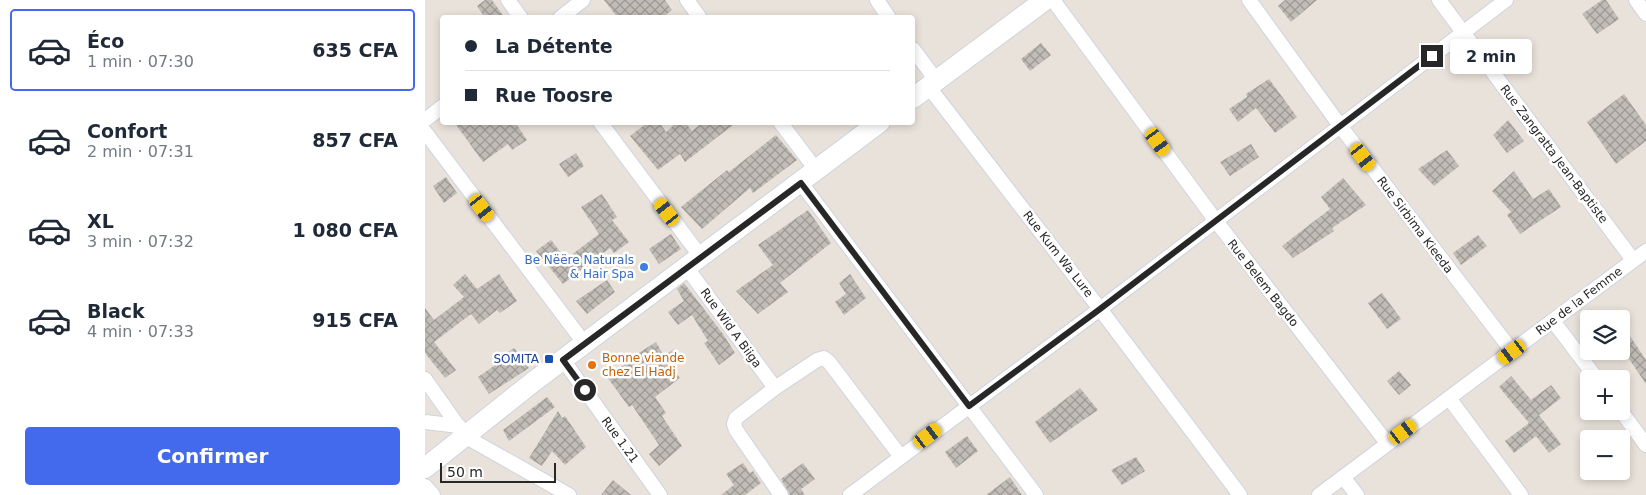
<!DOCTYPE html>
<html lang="fr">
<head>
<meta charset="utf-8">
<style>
	:root { --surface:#fff; --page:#f6f6f7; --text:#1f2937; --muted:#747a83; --line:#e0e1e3; --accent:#4369ed }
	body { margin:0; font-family:"DejaVu Sans",sans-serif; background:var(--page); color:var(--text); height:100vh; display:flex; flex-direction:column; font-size:19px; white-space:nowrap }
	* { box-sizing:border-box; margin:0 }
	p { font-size:16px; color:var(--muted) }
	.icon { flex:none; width:28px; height:28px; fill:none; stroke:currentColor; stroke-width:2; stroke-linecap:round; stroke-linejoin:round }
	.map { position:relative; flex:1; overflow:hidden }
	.drawer { display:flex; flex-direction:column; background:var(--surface); width:425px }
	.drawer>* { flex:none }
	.top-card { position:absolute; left:15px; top:15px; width:475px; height:110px; border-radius:5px; box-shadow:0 2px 8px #0003; display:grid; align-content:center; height:110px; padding:0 25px; background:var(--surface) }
	.buttons { position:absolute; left:1155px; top:310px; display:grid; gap:10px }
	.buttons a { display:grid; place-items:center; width:50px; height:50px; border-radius:5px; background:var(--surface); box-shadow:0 2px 8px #0003; font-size:25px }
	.scale { position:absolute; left:15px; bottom:12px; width:116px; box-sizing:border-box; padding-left:5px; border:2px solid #272727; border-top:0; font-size:14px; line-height:18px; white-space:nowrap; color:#272727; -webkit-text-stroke:4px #fff; paint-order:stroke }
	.end { position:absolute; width:22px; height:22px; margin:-11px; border:6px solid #272727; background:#fff; box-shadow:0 0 0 2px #fff }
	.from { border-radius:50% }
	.bubble { position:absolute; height:35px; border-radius:5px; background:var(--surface); box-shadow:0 2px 8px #0003; font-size:16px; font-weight:800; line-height:35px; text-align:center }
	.car { position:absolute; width:15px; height:30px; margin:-15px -8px; border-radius:6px; box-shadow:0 0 4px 1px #0007; background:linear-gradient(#f5c518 24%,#345 0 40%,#f5c518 0 76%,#345 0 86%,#f5c518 0) }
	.top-card b { display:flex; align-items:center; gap:18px; height:48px; font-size:19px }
	.top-card b+b { border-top:1px solid var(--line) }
	.top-card i { width:12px; height:12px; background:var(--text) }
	ul { padding:9px 0 0; list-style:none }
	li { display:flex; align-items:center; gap:15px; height:82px; margin:0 10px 8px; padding:0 15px; border:2px solid transparent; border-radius:5px }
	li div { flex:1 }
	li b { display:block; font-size:19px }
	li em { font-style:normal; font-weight:800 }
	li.selected { border-color:var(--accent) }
	li>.icon { width:45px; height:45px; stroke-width:1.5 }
	.action { display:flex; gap:10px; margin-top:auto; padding:10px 25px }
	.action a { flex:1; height:58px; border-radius:5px; background:var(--accent); color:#fff; font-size:20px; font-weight:800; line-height:58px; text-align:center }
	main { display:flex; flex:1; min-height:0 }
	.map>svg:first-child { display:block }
	.building { fill:url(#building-cross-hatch) }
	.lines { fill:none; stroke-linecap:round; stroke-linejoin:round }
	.minor-casing { stroke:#cfd3e0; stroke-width:16 }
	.secondary-casing { stroke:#cfd3e0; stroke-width:22 }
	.minor { stroke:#fff; stroke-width:14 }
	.secondary { stroke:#fff; stroke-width:20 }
	.route { stroke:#272727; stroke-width:6 }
	.shop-dot { fill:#3f7fe0; stroke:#fff; stroke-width:2 }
	.transit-dot { fill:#1a4fb4; stroke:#fff; stroke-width:2 }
	.food-dot { fill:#e8710a; stroke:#fff; stroke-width:2 }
	.labels { text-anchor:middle; stroke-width:5; stroke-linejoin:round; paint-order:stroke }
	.street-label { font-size:12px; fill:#272727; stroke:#fff }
	.shop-label { font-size:12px; fill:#366cbe; stroke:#fff; text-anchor:end }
	.food-label { font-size:12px; fill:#c56008; stroke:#fff; text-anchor:start }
	.transit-label { font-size:12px; fill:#164399; stroke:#fff; text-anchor:end }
</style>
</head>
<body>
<main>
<section class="drawer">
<ul>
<li class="selected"><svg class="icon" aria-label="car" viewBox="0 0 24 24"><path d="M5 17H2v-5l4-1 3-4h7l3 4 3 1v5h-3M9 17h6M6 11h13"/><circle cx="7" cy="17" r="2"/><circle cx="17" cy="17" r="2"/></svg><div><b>Éco</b><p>1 min · 07:30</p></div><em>635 CFA</em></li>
<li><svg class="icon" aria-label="car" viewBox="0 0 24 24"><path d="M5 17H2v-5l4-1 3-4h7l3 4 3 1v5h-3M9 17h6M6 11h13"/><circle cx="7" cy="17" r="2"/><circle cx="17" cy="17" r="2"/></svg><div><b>Confort</b><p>2 min · 07:31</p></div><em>857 CFA</em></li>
<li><svg class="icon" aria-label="car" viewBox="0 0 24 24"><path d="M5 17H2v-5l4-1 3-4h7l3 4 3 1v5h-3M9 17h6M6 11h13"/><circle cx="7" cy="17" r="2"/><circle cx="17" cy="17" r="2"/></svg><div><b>XL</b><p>3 min · 07:32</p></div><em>1 080 CFA</em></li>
<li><svg class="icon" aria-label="car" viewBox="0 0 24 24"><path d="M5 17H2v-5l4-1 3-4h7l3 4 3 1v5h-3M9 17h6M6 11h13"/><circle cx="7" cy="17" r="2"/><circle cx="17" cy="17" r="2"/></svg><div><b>Black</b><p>4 min · 07:33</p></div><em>915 CFA</em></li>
</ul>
<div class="action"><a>Confirmer</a></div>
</section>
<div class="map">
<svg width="1221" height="495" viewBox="0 0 1221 495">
	<defs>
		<pattern id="building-cross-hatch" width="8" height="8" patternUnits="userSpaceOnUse" patternTransform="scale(1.25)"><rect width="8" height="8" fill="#c1bcb6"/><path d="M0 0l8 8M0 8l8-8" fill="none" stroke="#9d9994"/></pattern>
	</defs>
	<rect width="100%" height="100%" fill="#e9e2da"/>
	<path class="building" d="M60,0H67L80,18H60L52,6Z
		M179,0H240L247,10L237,18H193Z
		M860,0H892L866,22L853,6Z
		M1177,0H1181L1194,19L1172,34L1157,14Z
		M616,43L626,55L605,71L596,59Z
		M844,79L872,117L850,133L831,108L813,122L804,109L822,97L821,94Z
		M1199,94L1221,125V141L1191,164L1162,122Z
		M1083,120L1099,141L1082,153L1068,135Z
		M29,122H90L102,140L87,150L83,144L58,162Z
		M223,122H234L241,132L252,122H260L267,131L278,122H312L260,162L255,154L233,170L205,136Z
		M351,135L372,160L328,193L325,188L277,229L256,207L302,170L304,172Z
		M826,144L834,157L805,176L795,162Z
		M1022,150L1034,166L1009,186L993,169Z
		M151,153L159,166L143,177L134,164Z
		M1089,171L1108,199L1124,189L1136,207L1095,234L1082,215L1086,212L1067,191Z
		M21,177L32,193L19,203L8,186Z
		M918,178L941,205L907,228L909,231L868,258L857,246L905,209L896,197Z
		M177,194L192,217L187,220L204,242L189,253L185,248L138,284L111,251L126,240L141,259L174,234L156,207Z
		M383,210L406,243L355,283L363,292L333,314L311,291L348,265L333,245Z
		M246,234L256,249L234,264L224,249Z
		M1053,235L1062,246L1036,265L1028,253Z
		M40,274L52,289L74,274L92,301L75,313L72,310L54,324L46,314L9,342L31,370L20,378L0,353V308L9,320L39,297L28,285Z
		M425,274L441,298L419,315L410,302L421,294L414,283Z
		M182,280L190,292L162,314L151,301Z
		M259,283L298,334L310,353L294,365L279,343L283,341L267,315L253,325L243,312L259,301L252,289Z
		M957,293L976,319L962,329L943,303Z
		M1205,336L1221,360V384L1196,347V342Z
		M231,342L239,356L249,349L256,359L246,366L255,378L230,397L241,413L237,416L257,446L234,466L224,454L234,445L207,405L204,407L182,377L210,357L209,356Z
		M89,348L104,368L64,394L53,377L79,359L77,356Z
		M974,371L986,385L974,395L962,381Z
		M1086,376L1106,400L1126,385L1136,398L1114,415L1136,444L1124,453L1111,436L1089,453L1080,441L1104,423L1074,387Z
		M655,388L673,410L625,443L610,422Z
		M122,397L130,407L84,441L78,430Z
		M133,411L137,418L140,416L161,447L140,465L127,451L117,466L104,458Z
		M542,436L553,451L531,468L520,452Z
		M711,457L720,471L697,485L686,470Z
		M318,463L325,473L328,471L336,483L320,495H296L309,485L301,474Z
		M378,463L390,479L376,489L380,495H365L356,479Z
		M585,477L597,495H561Z
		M188,480L206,495H176Z"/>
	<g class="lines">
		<g class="minor-casing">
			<path id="minor" d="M83,0L96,18
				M262,0L275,18
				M452,0L464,18
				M628,0L791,221L962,443
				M824,0L916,127L1087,351
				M1014,0L1208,260
				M1211,0L1221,14
				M135,18L158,0
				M488,49L511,80
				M503,86L675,309L815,495
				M0,120L18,106
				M175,122L276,257
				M355,122L392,171
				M0,132L160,344
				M376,183L611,495
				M262,268L350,388
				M1128,321L1172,379
				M139,361L235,495
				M0,379L41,437L144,495
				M1024,398L1096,495
				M1196,411L1221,445
				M0,422L34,426
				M918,477L932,495
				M0,486L8,495
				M356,495L311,430L309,424L311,418L350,388L392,360L399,358L404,362L476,457
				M425,495L675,309L1081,0
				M894,495L1221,251"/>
		</g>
		<g class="secondary-casing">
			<path id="secondary" d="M488,98L620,0
				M0,468L108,382L455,122"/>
		</g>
		<use href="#minor" class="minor"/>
		<use href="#secondary" class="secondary"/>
	</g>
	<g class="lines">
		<path class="route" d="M160,390L138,360L376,183L544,406L675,309L1007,56"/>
	</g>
	<circle class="shop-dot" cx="219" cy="267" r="5"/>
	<rect class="transit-dot" x="119" y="354" width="10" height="10" rx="2.5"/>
	<circle class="food-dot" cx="167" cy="365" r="5"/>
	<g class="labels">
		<g class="street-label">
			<text transform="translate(1129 154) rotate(53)" y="4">Rue Zangratta Jean-Baptiste</text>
			<text transform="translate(990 225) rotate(53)" y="4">Rue Sirbima Kieeda</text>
			<text transform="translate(633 254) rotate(52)" y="4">Rue Kum Wa Lure</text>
			<text transform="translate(838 283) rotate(52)" y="4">Rue Belem Bagdo</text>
			<text transform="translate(1154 301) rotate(-37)" y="4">Rue de la Femme</text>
			<text transform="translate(306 328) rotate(54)" y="4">Rue Wid A Biiga</text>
			<text transform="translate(195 440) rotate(54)" y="4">Rue 1.21</text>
		</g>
		<g class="shop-label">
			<text x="209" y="264">Be Nëëre Naturals<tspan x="209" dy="14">&amp; Hair Spa</tspan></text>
		</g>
		<g class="food-label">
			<text x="177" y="362">Bonne viande<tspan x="177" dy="14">chez El Hadj</tspan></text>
		</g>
		<g class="transit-label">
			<text x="114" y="363">SOMITA</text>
		</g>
	</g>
</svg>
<div class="buttons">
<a><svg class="icon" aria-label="layers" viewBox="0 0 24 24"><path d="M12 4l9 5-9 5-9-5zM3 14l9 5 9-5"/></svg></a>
<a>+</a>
<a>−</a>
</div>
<div class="scale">50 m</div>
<i class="end from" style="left:160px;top:390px"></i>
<i class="end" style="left:1007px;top:56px"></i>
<div class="bubble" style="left:1025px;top:39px;width:82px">2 min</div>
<i class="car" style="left:733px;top:142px;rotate:144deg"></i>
<i class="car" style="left:938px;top:157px;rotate:143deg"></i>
<i class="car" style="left:57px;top:208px;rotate:143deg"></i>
<i class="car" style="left:242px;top:212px;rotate:323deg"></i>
<i class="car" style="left:1087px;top:352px;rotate:234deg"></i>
<i class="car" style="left:978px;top:432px;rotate:54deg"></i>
<i class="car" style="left:503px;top:436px;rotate:53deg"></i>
<div class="top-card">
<b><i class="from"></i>La Détente</b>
<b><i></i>Rue Toosre</b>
</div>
</div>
</main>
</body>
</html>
